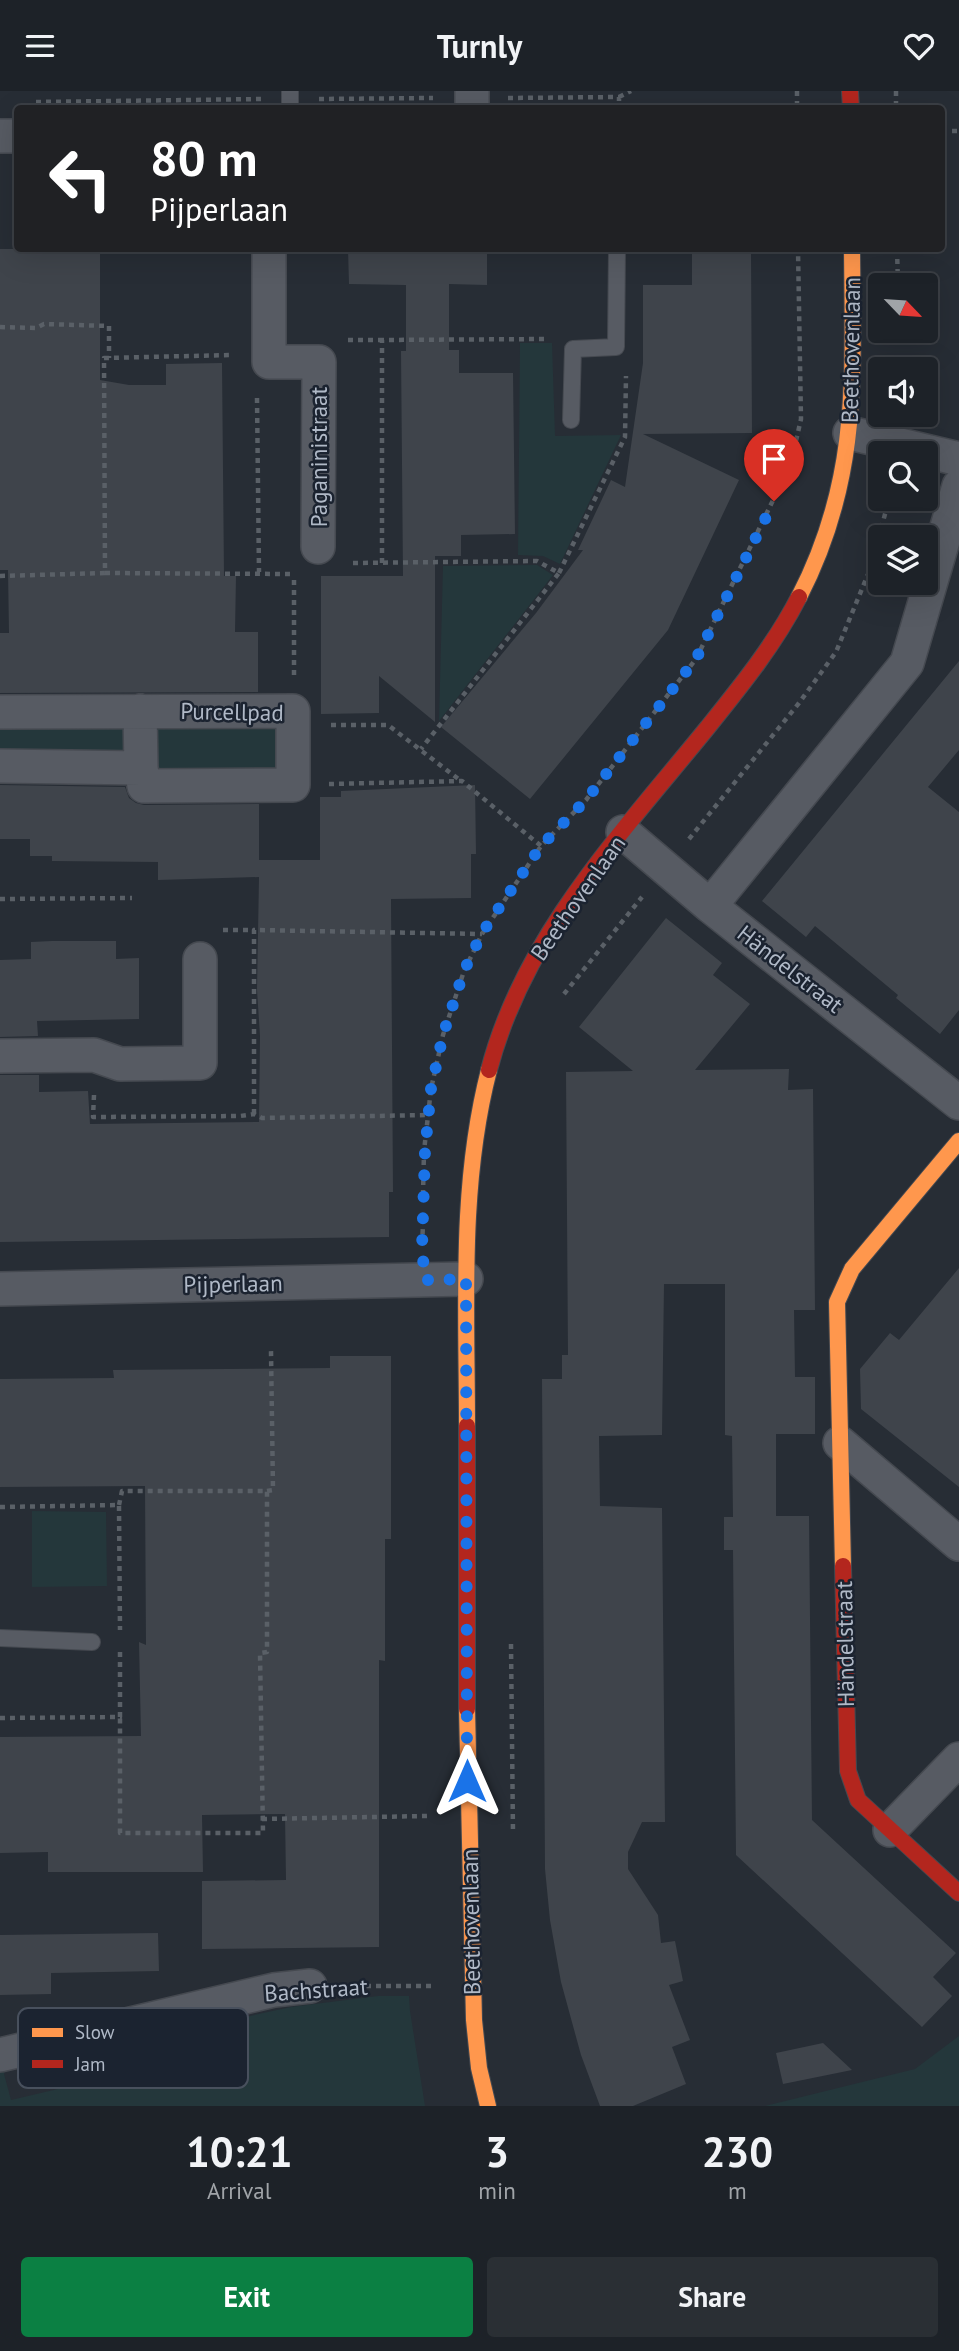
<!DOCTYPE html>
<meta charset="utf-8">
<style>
:root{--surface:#1d2228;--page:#2a2f34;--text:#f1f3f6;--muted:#a0a4a8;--line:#3b3f45;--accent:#0b8043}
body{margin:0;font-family:"PT Sans",sans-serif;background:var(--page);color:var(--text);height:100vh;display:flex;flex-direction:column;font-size:26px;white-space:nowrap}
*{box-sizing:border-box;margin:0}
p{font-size:23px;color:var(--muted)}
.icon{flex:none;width:38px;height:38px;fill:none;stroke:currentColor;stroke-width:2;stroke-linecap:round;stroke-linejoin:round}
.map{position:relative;height:2015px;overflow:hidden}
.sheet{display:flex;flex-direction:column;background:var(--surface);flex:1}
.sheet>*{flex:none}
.guide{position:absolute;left:14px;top:14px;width:931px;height:147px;border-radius:7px;box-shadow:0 7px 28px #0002,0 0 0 2px var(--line);background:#202124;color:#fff;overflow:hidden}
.needle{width:46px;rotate:115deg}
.tools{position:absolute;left:868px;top:182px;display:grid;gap:14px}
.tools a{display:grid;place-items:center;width:70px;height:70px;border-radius:7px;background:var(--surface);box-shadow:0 7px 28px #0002,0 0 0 2px var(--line);font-size:35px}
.pin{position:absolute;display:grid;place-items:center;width:60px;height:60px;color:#fff;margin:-72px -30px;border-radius:50% 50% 50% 0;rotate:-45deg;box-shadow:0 0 7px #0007}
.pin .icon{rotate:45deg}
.me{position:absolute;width:77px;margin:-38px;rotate:0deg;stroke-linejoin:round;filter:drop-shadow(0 0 5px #0008)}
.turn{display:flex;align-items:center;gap:24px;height:147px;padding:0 21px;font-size:32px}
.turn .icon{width:91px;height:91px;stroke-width:2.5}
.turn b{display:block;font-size:49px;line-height:60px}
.eta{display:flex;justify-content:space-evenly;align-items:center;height:119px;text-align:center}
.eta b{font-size:42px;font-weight:700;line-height:49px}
.cta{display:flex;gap:14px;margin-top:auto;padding:14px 21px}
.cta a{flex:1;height:80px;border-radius:7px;background:var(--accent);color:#fff;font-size:28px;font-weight:700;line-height:80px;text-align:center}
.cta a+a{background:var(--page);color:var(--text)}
header{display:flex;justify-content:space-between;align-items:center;height:91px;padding:0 21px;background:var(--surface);font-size:32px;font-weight:700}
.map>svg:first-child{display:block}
.green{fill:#24373b}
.building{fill:#3f444b}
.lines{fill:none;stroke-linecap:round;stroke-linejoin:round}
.lane-casing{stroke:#454950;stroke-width:18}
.street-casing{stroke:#454950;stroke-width:36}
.slow-casing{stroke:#454950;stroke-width:18}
.jam-casing{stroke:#454950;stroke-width:18}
.path{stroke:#5a6067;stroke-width:4.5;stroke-dasharray:5 5;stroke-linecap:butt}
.lane{stroke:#575b63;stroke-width:16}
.street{stroke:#575b63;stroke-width:33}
.slow{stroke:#ff974d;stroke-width:16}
.jam{stroke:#b3261e;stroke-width:16}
.route{stroke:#1a73e8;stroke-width:12;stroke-dasharray:0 21.6}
.labels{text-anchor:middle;stroke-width:5;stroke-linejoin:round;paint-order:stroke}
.street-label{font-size:23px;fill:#b0b9c7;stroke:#1b2330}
.key{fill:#1b2330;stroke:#48505d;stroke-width:2}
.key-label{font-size:19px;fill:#b0b9c7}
</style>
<header><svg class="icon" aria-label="menu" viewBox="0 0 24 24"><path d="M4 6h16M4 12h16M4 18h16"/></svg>Turnly<svg class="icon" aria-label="heart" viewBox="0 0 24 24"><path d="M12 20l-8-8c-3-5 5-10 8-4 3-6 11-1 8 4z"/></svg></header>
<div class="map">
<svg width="959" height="2015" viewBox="0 0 959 2015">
<rect width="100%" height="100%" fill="#272d35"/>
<path class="green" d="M520,252H552L555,345L621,344L560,473L543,465L518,464Z
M537,474L553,484L439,630L443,475Z
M278,624L288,682L159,688L149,630Z
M126,625L134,663L0,665V627Z
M32,1420L106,1421L107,1495L32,1496Z
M378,1905H409L410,1920L425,2015H0V1979L6,1977L4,1983L11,2009L224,1959L218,1932L291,1916Z
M959,1945V2015H765L915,1978Z"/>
<path class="building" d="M0,158H100V289L129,294H166V273L222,272L224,485H236L235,541H258V601L0,602V542H9L8,479H0Z
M348,158H487V194L449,193V259H459V282H513L515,443L461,444V465H435V631L379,585V622L321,623V485H403L401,260H406V194L349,193Z
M692,158H751L752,342L643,343L739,389L668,539L530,708L441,636L536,522L583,459H578L611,389L625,396L643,272V194H692Z
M959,570V659L928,696L959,721V919L940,943L896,907L898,904L815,835L806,846L762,810Z
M0,694L125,696L129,707L136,712L144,714L259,713V773V769H320V706H341V700L475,694L476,763H471V807L391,808L393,1101H389V1146L0,1151V984H39V1001L88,1000L90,1033L259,1031L260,945L257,899L259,786L158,789V771L52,770V765H30V748H0Z
M666,827L722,872L713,884L750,913L695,979L789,978L788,999L813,998L815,1219H794L795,1286H815V1343H776V1425H809L812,1729L956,1862L933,1886L952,1905L922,1936L736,1764L733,1459H724V1426H733L732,1345L725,1344V1193H664L662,1344L599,1345L600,1415L662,1417L665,1731H642L628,1761V1778L658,1824L661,1852L675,1850L683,1890L669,1894L690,1949L672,1956L686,1993L633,2015H600L581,1964L561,1891L550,1829L545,1778L542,1288H562V1264H568L566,981L633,980L579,936Z
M52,850H116V868L139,867V928L37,930L38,945L0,946V869L31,868V851Z
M959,1177V1396L861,1318L860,1278L890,1242L899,1249Z
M330,1265H391V1448H385V1570L379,1569V1856L202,1858V1790L286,1789L285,1723L202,1724L203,1781H48V1761L0,1762V1646L141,1645L139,1551L146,1554L145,1395L0,1396V1288L114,1287L113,1279L330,1277Z
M158,1842L159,1880L51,1882V1903L0,1904V1844Z
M823,1952L852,1979L783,1993L776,1962Z"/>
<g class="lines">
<g class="lane-casing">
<path id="lane" d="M290,18V0
M571,329L573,258L616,256L617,158
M0,1547L92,1551"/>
</g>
<g class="street-casing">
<path id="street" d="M472,0V18
M0,45H18
M269,158V271H319L318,456
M850,342L959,368
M140,620L141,677
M0,621L293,620V694L144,695L141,677L0,675
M623,741L710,815L959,1012
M710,815L907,572L959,395
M0,965L94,964L120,973L200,972V868
M0,1198L466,1188
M840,1352L959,1453
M890,1739L959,1668
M0,1964L274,1899L310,1895"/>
</g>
<g class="slow-casing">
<path id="slow" d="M799,506C860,388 853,285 852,158
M467,1335C467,1216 459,1095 489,979
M843,1475L837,1211L852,1178L959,1050
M467,1618L474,1929L479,1977L488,2015"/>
</g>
<g class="jam-casing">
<path id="jam" d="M850,0L851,18
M489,979C524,844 622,742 708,636C741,595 775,553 799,506
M467,1335V1618
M843,1475L848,1680L858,1709L959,1802"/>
</g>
<path class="path" d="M797,0V18
M896,0V18
M619,6L631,0
M508,7L619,6V18
M319,8L433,7
M36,11L262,8
M942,40H959
M897,158L898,194
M0,236L36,237L44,233L109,235V267
M348,249H382
M257,307L259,481
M353,472L537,470L559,482L421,658
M382,472V249L547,248
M105,482L290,483
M559,482L625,346L626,285
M0,485L105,482L104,267L233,264
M294,584V484
M331,634H388L461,690
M329,693L462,690L541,755
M689,748L799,612L836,561L871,476L889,408
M0,808L132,807
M223,839H254
M564,903L642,806
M94,1004L93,1026L240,1025L254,1023L262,1027L429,1024
M254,1023V839L482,843
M423,1104L424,1060L431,998L443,944L464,880L482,843L541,755L586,709L696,568L791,372L801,328L798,158
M422,1153L423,1134
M267,1400L273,1399L271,1260
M119,1414L122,1400H267V1561L260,1562L263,1742H120V1626
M0,1416L119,1414L120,1539
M511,1553L513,1743
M0,1627L120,1626V1561
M262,1728L427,1725
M346,1895H432"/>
<use href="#lane" class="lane"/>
<use href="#street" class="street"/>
<use href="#slow" class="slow"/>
<use href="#jam" class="jam"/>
</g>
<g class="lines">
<path class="route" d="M467,1690L466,1188L425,1189L422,1157L425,1060L431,998L443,944L464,880L482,842L541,755L586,709L696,568L774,410"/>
</g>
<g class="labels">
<g class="street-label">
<text transform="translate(851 259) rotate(-89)" y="8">Beethovenlaan</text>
<text transform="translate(319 366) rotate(-90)" y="8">Paganinistraat</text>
<text transform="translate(232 621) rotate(1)" y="8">Purcellpad</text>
<text transform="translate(578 807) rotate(-55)" y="8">Beethovenlaan</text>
<text transform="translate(790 878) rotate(38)" y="8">Händelstraat</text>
<text transform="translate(233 1193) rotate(-1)" y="8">Pijperlaan</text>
<text transform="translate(845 1553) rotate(-91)" y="8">Händelstraat</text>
<text transform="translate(471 1831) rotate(-91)" y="8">Beethovenlaan</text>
<text transform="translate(316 1899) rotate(-4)" y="8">Bachstraat</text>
</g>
</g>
<rect x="18" y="1917" width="230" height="80" rx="10" class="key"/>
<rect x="32" y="1937" width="31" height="9" fill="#ff974d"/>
<rect x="32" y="1969" width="31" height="8" fill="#b3261e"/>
<g class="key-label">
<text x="75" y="1948">Slow</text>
<text x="75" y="1980">Jam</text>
</g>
</svg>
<div class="tools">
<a><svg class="needle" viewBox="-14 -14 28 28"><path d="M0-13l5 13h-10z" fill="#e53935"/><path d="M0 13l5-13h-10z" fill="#a0a4a8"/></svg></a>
<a><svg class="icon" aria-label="sound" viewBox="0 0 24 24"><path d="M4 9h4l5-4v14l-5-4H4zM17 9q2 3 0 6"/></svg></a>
<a><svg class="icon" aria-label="search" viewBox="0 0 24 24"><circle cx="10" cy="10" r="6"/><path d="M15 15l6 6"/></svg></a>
<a><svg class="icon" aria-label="layers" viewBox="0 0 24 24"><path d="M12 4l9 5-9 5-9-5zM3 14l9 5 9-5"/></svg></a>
</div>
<div class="pin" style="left:774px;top:410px;background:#d93025"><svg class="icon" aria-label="arrive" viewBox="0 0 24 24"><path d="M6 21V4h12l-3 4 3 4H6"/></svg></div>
<svg class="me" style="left:467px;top:1690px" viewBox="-20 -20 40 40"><path d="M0-17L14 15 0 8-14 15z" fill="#1a73e8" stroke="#fff" stroke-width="4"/></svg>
<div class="guide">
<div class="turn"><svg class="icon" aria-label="left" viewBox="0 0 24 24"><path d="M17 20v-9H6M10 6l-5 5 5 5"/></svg><div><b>80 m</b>Pijperlaan</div></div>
</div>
</div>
<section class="sheet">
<div class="eta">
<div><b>10:21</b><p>Arrival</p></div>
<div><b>3</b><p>min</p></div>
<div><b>230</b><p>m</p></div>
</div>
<div class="cta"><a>Exit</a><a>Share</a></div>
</section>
